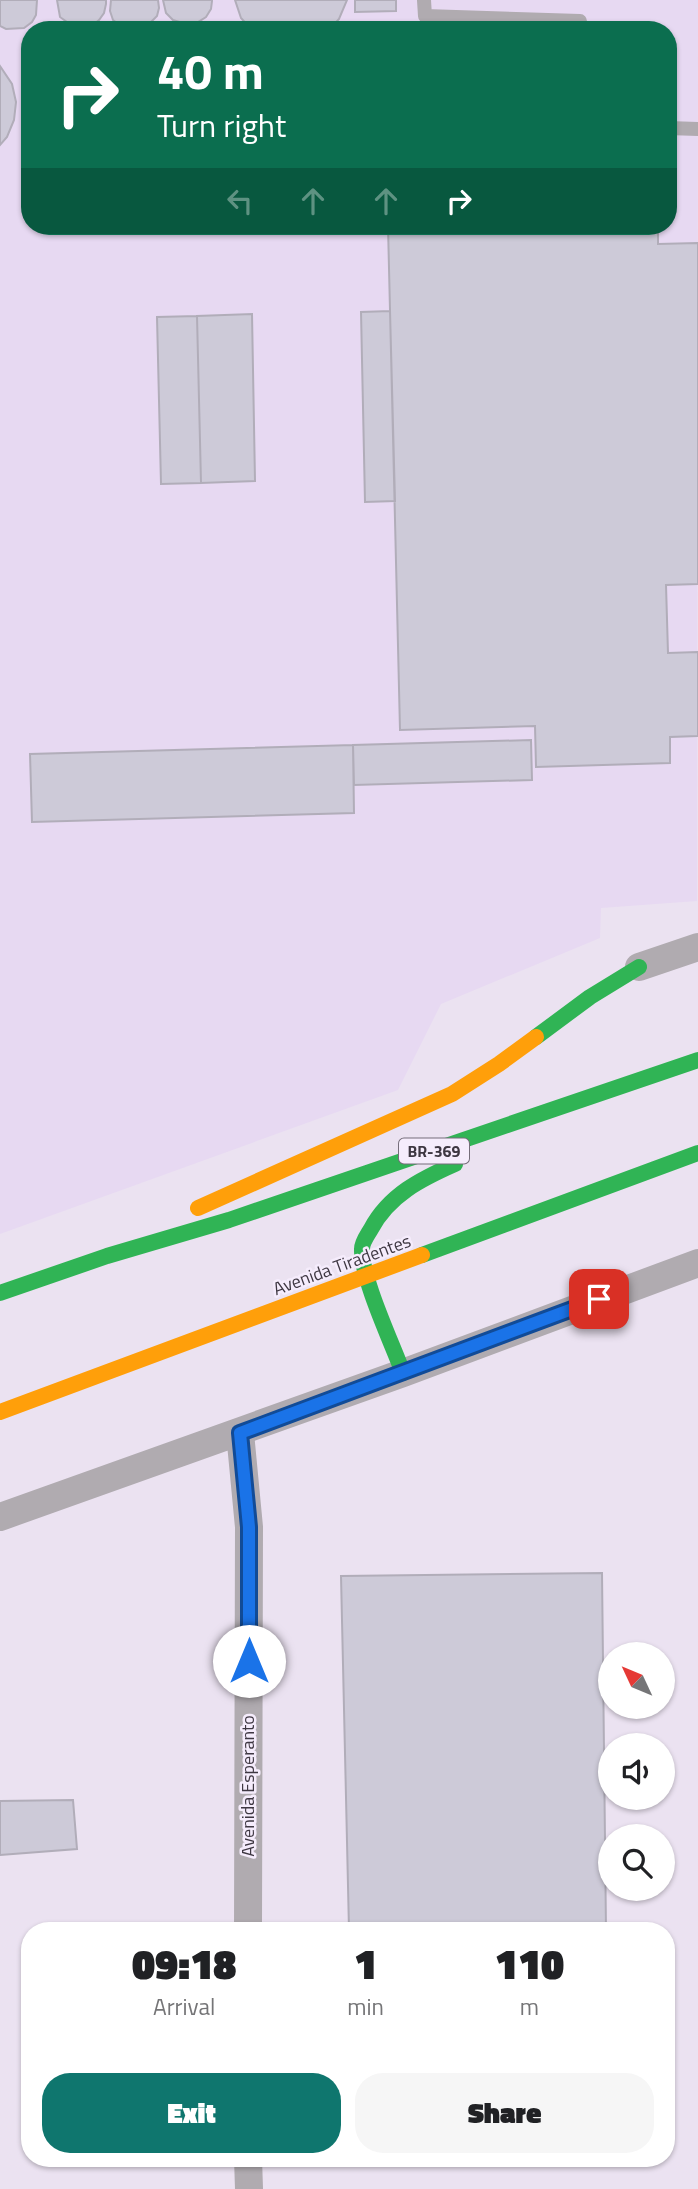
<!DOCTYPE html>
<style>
:root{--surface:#fff;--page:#f6f6f6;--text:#202124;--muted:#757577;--accent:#0f766e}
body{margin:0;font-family:"Titillium Web",sans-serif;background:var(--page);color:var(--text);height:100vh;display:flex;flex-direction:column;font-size:26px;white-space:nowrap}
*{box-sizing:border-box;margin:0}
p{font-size:23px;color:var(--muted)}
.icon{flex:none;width:38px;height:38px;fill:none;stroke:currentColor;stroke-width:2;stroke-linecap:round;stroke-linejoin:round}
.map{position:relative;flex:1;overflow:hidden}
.panel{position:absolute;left:21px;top:1922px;width:654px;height:245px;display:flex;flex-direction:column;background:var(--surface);border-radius:28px;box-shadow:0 2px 5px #0004}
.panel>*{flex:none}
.guide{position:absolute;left:21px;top:21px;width:656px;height:214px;border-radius:28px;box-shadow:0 2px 5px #0004;background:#0b6e4f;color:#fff;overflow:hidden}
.needle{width:46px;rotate:314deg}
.controls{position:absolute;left:598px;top:1642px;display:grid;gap:14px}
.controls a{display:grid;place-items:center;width:77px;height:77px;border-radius:50%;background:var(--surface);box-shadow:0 2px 5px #0004;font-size:35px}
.pin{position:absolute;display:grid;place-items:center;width:60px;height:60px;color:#fff;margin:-30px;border-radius:14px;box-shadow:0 4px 10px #0006}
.me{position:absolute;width:77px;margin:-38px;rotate:0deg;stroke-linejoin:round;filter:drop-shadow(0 0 5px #0008)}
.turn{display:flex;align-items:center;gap:24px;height:147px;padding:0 21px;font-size:32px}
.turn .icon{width:91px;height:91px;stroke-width:2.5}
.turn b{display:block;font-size:49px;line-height:60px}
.lanes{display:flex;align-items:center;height:66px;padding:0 21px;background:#0003;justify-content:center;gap:35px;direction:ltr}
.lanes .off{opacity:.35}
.eta{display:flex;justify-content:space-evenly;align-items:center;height:119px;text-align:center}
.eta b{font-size:42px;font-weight:800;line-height:49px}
.action{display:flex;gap:14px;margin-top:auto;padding:14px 21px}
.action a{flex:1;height:80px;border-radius:28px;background:var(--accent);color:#fff;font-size:28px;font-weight:800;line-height:80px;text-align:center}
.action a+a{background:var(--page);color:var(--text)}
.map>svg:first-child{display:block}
.built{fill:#e7d9f2;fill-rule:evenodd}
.building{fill:#cdcad8;stroke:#b1adb9;stroke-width:2}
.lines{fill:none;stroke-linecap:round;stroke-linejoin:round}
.lane{stroke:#b0abb0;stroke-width:14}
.street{stroke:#b0abb0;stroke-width:28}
.fast{stroke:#30b455;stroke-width:16}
.slow{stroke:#ff9f0a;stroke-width:16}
.route-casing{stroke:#114b97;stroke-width:18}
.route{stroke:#1a73e8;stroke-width:12}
.labels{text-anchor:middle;stroke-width:5;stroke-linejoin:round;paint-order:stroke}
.shield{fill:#f5ecfc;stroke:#756d7a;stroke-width:2}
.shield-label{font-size:16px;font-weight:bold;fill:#3e3742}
.street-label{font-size:18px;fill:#3e3742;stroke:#f5ecfc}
</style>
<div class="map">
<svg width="698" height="2189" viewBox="0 0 698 2189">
<rect width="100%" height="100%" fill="#ebe2f1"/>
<path class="built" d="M0,0H698L697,901L601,908L600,938L441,1004L398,1090L0,1234ZM30,30H668V226H30Z"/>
<path class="building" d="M0,0H37L36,15L32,22L24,28L6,29L0,26Z
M57,0H106V4L104,13L99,20L92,26L83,28L74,27L60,17Z
M111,0H158L159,8L157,16L144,29L126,30L113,20L110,11Z
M163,0H212V1L211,9L206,17L198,22L189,25L173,20L166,13Z
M235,0H347L339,19L329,30H252L241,18Z
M355,0H396V11L355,12Z
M0,66L12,84L16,102L14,120L7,137L0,145Z
M388,226H658V244L698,243V584L666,585L668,653L698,652V736L670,737V763L536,767L535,726L400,730Z
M390,311L395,501L365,502L361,312Z
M252,314L255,481L201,483L197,316Z
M197,316L201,483L161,484L157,317Z
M531,740L532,780L354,785L353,745Z
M353,745L354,813L32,822L30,754Z
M602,1573L606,1930H349L341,1576Z
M73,1800L77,1849L0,1855V1801Z"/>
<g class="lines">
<path class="lane" d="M424,0L425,16L580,21V30
M668,128L698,129"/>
<path class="street" d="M639,967L698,947
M240,1433L249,1527L248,1930
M0,1517L403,1373L698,1263
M248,2158L249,2189"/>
<path class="fast" d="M536,1037L590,997L639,967
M422,1255L698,1153
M0,1293L107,1256L229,1220L698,1060
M403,1373C392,1343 361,1278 362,1249C362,1242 367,1236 371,1229C389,1195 421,1179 455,1164"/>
<path class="slow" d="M198,1208L452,1094L499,1064L536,1037
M0,1412L422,1255"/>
</g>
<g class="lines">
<g class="route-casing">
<path id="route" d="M249,1661V1527L240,1433L599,1299"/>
</g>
<use href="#route" class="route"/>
</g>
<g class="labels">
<rect class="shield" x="399" y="1138.5" width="70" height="25" rx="5"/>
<g class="shield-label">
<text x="434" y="1157">BR-369</text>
</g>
<g class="street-label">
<text transform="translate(342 1265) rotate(-20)" y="6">Avenida Tiradentes</text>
<text transform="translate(248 1786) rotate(-90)" y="6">Avenida Esperanto</text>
</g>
</g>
</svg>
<div class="controls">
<a><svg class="needle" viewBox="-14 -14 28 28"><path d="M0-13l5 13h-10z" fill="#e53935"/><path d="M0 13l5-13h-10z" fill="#757577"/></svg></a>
<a><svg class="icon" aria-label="sound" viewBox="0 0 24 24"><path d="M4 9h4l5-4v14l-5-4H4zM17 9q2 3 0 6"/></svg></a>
<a><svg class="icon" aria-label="search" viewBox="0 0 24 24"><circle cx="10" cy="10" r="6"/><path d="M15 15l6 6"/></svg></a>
</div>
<div class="pin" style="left:599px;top:1299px;background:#d93025"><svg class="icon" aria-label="arrive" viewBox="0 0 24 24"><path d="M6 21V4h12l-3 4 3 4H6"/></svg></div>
<svg class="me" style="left:249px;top:1661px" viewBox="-20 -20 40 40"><circle r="19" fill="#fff"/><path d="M0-13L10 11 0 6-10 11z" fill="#1a73e8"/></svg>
<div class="guide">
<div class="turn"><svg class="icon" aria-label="right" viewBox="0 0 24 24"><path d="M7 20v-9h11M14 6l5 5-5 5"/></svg><div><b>40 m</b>Turn right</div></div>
<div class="lanes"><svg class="icon off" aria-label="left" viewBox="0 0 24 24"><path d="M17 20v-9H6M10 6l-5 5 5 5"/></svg><svg class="icon off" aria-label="ahead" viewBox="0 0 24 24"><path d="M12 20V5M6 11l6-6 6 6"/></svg><svg class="icon off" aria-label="ahead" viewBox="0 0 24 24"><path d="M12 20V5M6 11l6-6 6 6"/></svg><svg class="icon" aria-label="right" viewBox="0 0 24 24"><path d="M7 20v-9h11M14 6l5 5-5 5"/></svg></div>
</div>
<section class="panel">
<div class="eta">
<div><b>09:18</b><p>Arrival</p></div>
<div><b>1</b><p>min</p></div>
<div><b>110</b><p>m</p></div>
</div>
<div class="action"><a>Exit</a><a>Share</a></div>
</section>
</div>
